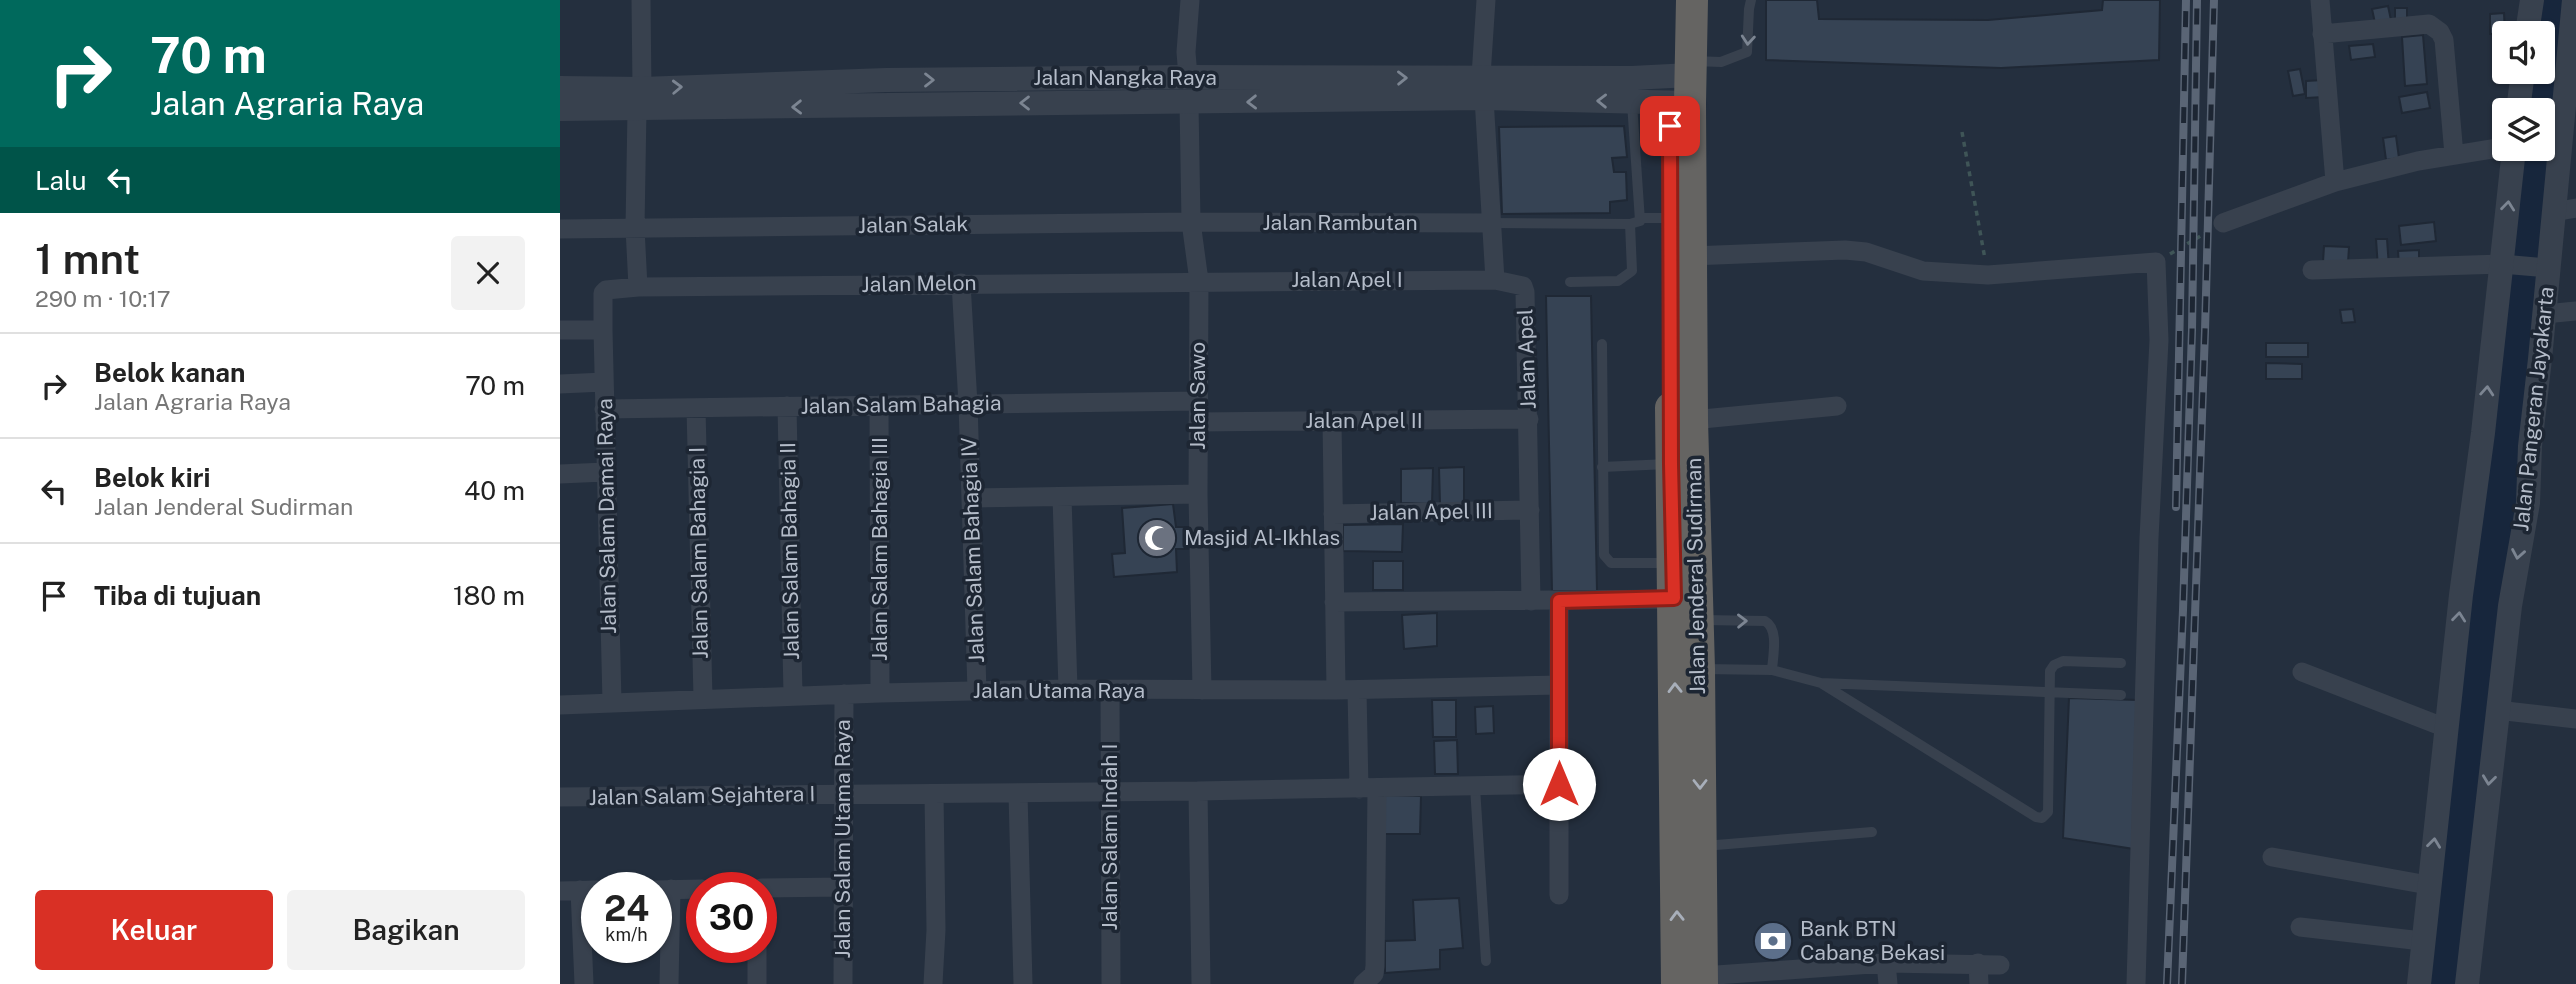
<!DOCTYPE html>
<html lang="id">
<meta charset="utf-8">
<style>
:root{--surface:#fff;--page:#f2f2f2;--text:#222;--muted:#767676;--line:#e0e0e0;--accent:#d93025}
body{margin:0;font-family:"Public Sans",sans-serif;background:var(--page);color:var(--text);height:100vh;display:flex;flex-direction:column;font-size:26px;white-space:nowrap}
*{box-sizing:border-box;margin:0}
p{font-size:23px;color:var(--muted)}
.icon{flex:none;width:38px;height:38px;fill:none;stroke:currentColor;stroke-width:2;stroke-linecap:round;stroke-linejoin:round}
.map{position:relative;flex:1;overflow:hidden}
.details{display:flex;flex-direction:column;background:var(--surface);width:560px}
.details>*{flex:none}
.hud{background:#00695c;color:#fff;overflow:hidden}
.tools{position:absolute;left:1932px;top:21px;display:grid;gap:14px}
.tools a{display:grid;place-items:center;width:63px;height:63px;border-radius:7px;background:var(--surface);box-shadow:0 2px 5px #0004;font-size:35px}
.speed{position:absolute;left:21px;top:872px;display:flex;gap:14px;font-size:35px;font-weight:700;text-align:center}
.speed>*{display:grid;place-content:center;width:91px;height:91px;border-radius:50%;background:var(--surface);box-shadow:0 2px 5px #0004;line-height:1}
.speed small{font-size:18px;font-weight:400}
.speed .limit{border:10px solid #d22;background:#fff;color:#111}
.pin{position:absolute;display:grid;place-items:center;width:60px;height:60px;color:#fff;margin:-30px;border-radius:14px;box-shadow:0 4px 10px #0006}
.me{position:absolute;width:77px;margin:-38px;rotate:0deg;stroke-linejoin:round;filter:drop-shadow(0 0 5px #0008)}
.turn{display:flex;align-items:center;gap:24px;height:147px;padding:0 35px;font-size:32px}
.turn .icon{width:91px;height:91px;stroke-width:2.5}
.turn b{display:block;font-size:49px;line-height:60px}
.then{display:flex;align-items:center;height:66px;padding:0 35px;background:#0003;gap:14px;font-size:26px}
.round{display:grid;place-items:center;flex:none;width:74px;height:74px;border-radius:7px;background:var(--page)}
.overview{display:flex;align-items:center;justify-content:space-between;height:119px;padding:0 35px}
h1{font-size:42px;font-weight:600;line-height:52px}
.primary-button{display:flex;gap:14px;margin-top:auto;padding:14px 35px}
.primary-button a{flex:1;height:80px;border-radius:7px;background:var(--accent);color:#fff;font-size:28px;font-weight:600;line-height:80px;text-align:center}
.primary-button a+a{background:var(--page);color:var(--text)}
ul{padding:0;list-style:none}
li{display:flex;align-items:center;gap:21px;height:105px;padding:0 35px;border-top:2px solid var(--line)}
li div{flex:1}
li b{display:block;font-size:26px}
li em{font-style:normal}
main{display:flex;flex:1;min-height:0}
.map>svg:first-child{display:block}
.water{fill:#17263c}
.building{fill:#364354;stroke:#1f2835;stroke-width:2}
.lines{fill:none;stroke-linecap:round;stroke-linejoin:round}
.path{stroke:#3f5557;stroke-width:3.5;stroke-dasharray:5 5;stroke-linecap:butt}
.service{stroke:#38414e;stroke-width:10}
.minor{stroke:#38414e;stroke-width:19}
.tertiary{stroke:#38414e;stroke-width:24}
.trunk{stroke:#656462;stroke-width:32}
.rail-casing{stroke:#5a6575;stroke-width:8}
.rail{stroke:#1d2633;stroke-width:5;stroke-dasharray:16;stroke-linecap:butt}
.oneway{stroke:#7c8592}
.oneway2{stroke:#a8afba}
.route-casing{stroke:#8d1f18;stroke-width:18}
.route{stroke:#d93025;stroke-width:12}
.labels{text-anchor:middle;stroke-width:7;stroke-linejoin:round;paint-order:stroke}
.street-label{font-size:21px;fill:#b4bcc9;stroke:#1d2633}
.poi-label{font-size:21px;fill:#b4bcc9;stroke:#1d2633;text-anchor:start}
</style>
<main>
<section class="details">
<div class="hud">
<div class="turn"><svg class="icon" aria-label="right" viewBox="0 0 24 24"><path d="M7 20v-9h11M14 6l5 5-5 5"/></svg><div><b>70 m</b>Jalan Agraria Raya</div></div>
<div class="then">Lalu<svg class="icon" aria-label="left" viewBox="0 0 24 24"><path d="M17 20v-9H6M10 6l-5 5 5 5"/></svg></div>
</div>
<div class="overview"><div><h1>1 mnt</h1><p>290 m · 10:17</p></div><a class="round"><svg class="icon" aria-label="close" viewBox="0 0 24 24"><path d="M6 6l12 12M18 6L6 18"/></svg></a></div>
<ul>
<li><svg class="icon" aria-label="right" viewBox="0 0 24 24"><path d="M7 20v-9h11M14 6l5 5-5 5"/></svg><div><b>Belok kanan</b><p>Jalan Agraria Raya</p></div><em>70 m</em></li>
<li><svg class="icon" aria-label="left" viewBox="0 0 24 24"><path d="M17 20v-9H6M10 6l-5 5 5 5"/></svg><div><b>Belok kiri</b><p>Jalan Jenderal Sudirman</p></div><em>40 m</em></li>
<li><svg class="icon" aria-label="arrive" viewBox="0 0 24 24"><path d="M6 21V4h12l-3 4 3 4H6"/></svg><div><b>Tiba di tujuan</b></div><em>180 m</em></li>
</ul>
<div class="primary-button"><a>Keluar</a><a>Bagikan</a></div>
</section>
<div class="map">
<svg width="2016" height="984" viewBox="0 0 2016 984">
<rect width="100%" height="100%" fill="#242f3e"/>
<path class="water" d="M1972,0H2014L1907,984H1859L1954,149H1983V110H1958L1963,72H1983V33H1967Z"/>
<path class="building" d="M1206,0H1257L1259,19L1428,20L1542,10L1543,0H1600L1599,60L1441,68L1206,60Z
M1828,6L1831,20L1815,23L1812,9Z
M1835,8H1847V20H1835Z
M1944,13L1945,33L1930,34V14Z
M1863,35L1867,84L1845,86L1842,37Z
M1813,44L1815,57L1791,60L1789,46Z
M1740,69L1745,94L1733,96L1728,71Z
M1763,80L1764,97L1746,98V81Z
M1867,92L1870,108L1842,113L1839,97Z
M1064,126L1067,157L1052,158L1054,172H1066L1067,200L1050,202V213L942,214L939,127Z
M1836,136L1839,158L1826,160L1823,138Z
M1874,222L1876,241L1841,245L1839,226Z
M1816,239H1827L1829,267L1818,268Z
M1764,246L1789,247L1788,263L1763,262Z
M1859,250V265L1839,266L1838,251Z
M986,296H1031L1037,591H992Z
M1793,309L1795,322L1782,323L1780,310Z
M1706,343H1748V357H1706Z
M1706,363L1742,364V379H1706Z
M904,467V504H880L879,468Z
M873,468L872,504L841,503V469Z
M613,504L616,527H630L631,549H616L617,572L554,577L552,554L565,553L562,508Z
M843,524L842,552L783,551V525Z
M813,561H843V590H813Z
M877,613V646L844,649L842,615Z
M1509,698L1578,700L1574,849L1503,838Z
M872,700H896V737H873Z
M933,706L934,733L916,734L915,707Z
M897,740L898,774H875L874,741Z
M823,795L861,796L860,834H822Z
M899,898L903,948L880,950V969L825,973V941L855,940L853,900Z"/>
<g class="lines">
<path class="path" d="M1402,132L1425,259
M1610,254L1649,231"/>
<path class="service" d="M1133,61L1161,62L1187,52L1189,9L1191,0
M1081,218H1111
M931,223L1070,224L1080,221L1072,103
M1010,282L1058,281L1072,271L1070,224
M1042,344L1044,555L1051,563H1109
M1042,467L1108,464
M1143,620L1205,621C1219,629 1213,655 1212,670
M1143,669L1212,670L1261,683L1561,695
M1261,683L1476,817L1482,818L1488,812L1490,671L1494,665L1503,661L1561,663
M915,787L926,961
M1144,846L1312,832"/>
<path class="minor" d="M81,0L82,89
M1760,0L1775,182
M1762,34L1869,24L1880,32L1884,40L1894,155
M921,76L926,0
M628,77L626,52L630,0
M924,98L935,280
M629,103L631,222L639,281L638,494L642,690
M77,109L75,228L78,287
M1993,212L2016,208
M1663,223L1775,182L1858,161L1944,147
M0,229L631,222L930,223
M1131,256L1285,250L1306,252L1363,271L1428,275L1596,262L1599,340L1589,538L1576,984
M1752,270L1942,264L1987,268
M401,283L408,404L417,691
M1985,314L2016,311
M0,330H43
M0,384L44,382
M319,405L320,693
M227,406L233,695
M136,408L143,698
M44,409L639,401
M1132,420L1277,406
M772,421L776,690
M638,422L969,419
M0,474L45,472
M502,497L508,689
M411,498L638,494
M773,514L970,510
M999,601V895
M774,602L1123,599
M1742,672L1886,728
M550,690L551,984
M797,690L799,789
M52,702L43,330V293L46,290L78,287L935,280L963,286L965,292L971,601
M0,705L320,693L508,689L776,690L999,685
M1937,710L2016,719
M638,791L641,984
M458,794L463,984
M0,797L638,791L999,784
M1712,857L1868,885
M201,888L283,887
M20,890L24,984
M96,890L142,889
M0,891L37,890
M1740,927L1862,941
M197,947V984
M1326,963L1328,984
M1418,963L1419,984
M1142,976L1326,963L1440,965
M109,984L111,889
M283,984L284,694
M373,984L376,930L374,794
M803,984L814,974L815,966L817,789"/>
<path class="tertiary" d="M1967,33L1972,0
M0,88L82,89L326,80L628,77L1072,78L1130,75
M0,109L924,98L1130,103
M1958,110L1963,72
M1859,984L1901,595L1923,433L1954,149
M1907,984L1950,606L1968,503L1970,446L1980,359L2014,0"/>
<path class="trunk" d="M1132,0L1130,103L1132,420L1139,669L1142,984
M1111,408L1117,984"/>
<g class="rail-casing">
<path id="rail" d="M1616,507L1626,0
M1607,984L1623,610L1632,330L1637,0
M1622,984L1645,331L1654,0"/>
</g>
<use href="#rail" class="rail"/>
</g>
<defs><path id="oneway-chevron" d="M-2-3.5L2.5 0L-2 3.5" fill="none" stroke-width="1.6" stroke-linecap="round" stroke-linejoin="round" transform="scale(1.75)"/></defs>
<g class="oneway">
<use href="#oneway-chevron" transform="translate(1188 40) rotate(95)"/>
<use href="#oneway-chevron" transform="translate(842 78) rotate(-1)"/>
<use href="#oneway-chevron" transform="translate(369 80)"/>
<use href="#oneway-chevron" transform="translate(117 87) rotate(-2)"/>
<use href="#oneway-chevron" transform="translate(1042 101) rotate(-179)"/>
<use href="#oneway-chevron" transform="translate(692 102) rotate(179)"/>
<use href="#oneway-chevron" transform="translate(465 103) rotate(-180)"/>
<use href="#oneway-chevron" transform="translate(237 107) rotate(179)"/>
<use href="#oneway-chevron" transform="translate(1948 206) rotate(-84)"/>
<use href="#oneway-chevron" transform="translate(1927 391) rotate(-86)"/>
<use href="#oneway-chevron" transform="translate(1958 554) rotate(100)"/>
<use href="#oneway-chevron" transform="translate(1899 617) rotate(-84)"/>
<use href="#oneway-chevron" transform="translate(1182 621) rotate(-1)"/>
<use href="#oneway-chevron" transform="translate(1929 780) rotate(97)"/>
<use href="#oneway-chevron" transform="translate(1874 843) rotate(-83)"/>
</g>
<g class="oneway2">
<use href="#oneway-chevron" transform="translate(1115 688) rotate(-91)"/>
<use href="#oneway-chevron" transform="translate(1140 784) rotate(90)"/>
<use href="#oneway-chevron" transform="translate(1117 916) rotate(-91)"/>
</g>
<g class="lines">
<g class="route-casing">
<path id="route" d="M999,784V601L1114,598L1111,464L1110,126"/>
</g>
<use href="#route" class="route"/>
</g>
<defs>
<g id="mosque-disc" transform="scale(2.0125)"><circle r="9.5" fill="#6b7280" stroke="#1d2633"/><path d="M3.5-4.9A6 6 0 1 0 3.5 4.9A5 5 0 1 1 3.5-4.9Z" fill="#fff"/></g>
<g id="bank-disc" transform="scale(2.0125)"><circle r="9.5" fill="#5c6f8a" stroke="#1d2633"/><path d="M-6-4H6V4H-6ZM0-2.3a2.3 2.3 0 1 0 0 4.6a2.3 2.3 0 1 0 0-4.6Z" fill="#fff"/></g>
</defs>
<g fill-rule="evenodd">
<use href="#mosque-disc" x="597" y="538"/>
<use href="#bank-disc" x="1213" y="941"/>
</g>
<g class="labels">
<g class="street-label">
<text x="565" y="85">Jalan Nangka Raya</text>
<text x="780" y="230">Jalan Rambutan</text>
<text transform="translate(353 225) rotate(-1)" y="7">Jalan Salak</text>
<text x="787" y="287">Jalan Apel I</text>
<text transform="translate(359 284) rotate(-1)" y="7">Jalan Melon</text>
<text transform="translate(967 359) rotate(-92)" y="7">Jalan Apel</text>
<text transform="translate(638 396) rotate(-90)" y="7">Jalan Sawo</text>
<text transform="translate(341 405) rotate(-1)" y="7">Jalan Salam Bahagia</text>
<text transform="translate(1974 409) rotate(-84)" y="7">Jalan Pangeran Jayakarta</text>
<text x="804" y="428">Jalan Apel II</text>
<text transform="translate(871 512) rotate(-1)" y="7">Jalan Apel III</text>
<text transform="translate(47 516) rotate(-91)" y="7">Jalan Salam Damai Raya</text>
<text transform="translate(320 549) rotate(-90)" y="7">Jalan Salam Bahagia III</text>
<text transform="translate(413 550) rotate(-92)" y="7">Jalan Salam Bahagia IV</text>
<text transform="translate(230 551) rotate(-91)" y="7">Jalan Salam Bahagia II</text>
<text transform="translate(139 553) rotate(-91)" y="7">Jalan Salam Bahagia I</text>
<text transform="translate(1136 576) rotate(-91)" y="7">Jalan Jenderal Sudirman</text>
<text x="499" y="698">Jalan Utama Raya</text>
<text transform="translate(142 796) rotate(-1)" y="7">Jalan Salam Sejahtera I</text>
<text transform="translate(550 837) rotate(-90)" y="7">Jalan Salam Indah I</text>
<text transform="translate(283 839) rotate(-90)" y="7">Jalan Salam Utama Raya</text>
</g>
<g class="poi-label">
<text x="624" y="545">Masjid Al-Ikhlas</text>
<text x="1240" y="936">Bank BTN<tspan x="1240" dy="24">Cabang Bekasi</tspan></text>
</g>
</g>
</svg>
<div class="tools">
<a><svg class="icon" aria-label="sound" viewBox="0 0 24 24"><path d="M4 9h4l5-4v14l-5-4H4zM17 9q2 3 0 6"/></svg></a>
<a><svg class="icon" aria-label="layers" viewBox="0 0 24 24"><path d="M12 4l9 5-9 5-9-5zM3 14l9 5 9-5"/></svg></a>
</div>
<div class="speed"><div>24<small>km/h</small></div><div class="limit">30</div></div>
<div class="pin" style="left:1110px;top:126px;background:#d93025"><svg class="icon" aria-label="arrive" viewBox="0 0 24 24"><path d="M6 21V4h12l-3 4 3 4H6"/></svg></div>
<svg class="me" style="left:999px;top:784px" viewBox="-20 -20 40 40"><circle r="19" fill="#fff"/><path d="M0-13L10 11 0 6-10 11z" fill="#d93025"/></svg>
</div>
</main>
